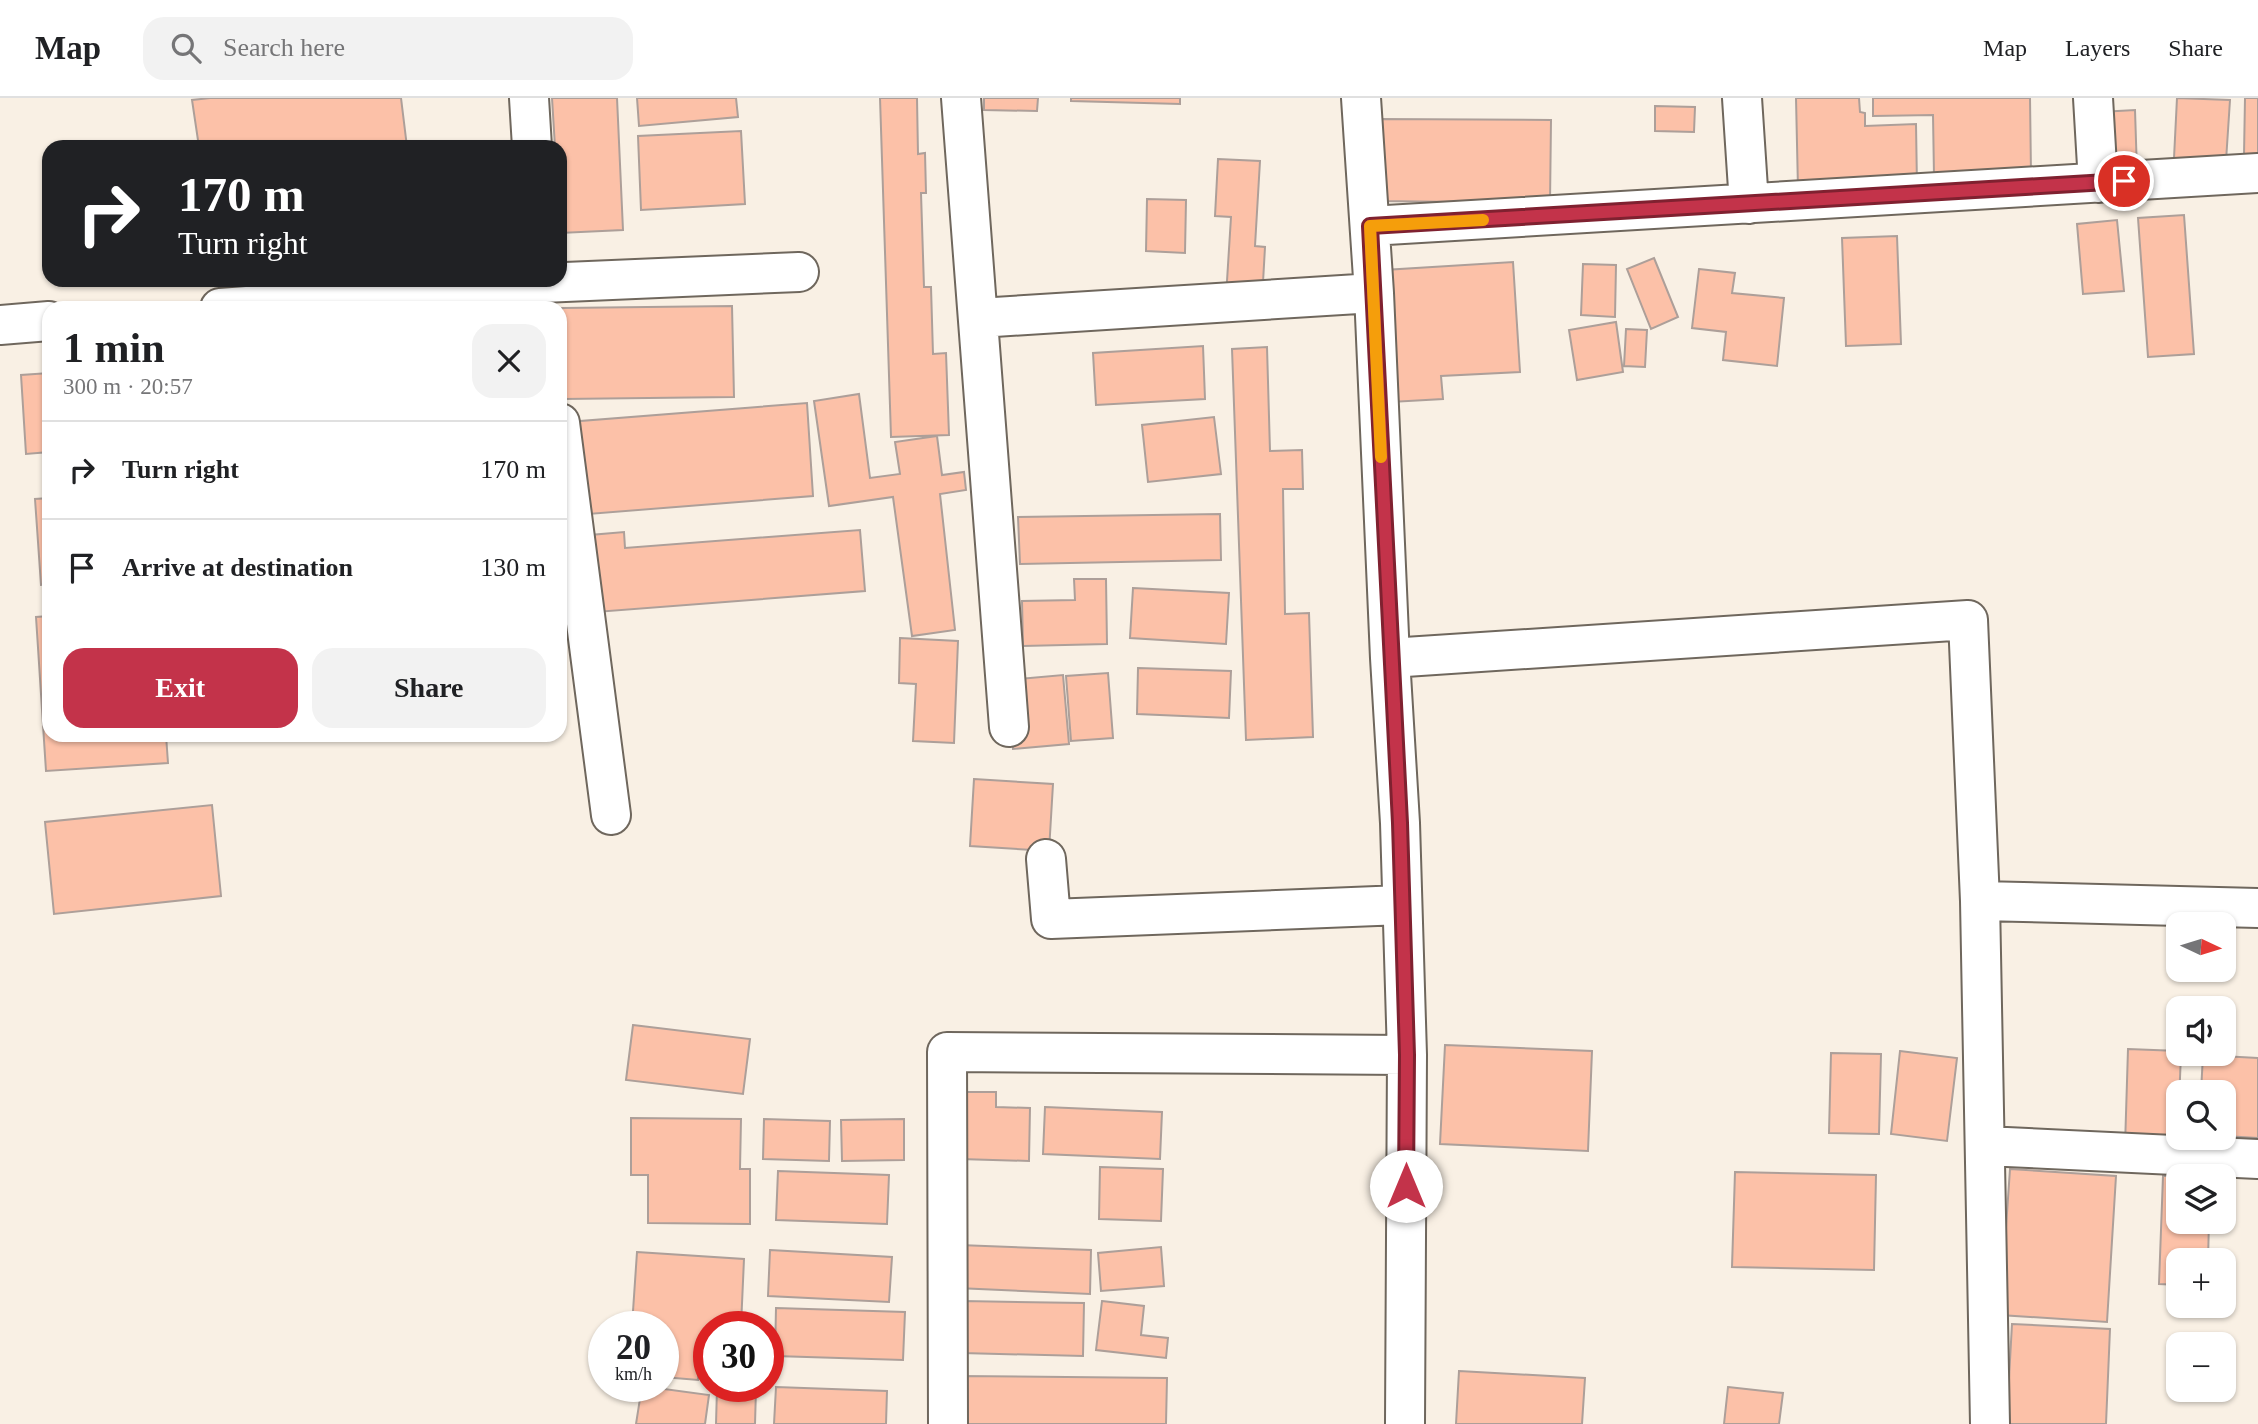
<!DOCTYPE html>
<meta charset="utf-8">
<style>
:root{--surface:#fff;--page:#f2f2f2;--text:#202124;--muted:#757577;--line:#e0e0e0;--accent:#c3334a}
body{margin:0;font-family:Georgia,serif;background:var(--page);color:var(--text);height:100vh;display:flex;flex-direction:column;font-size:26px;white-space:nowrap}
*{box-sizing:border-box;margin:0}
p{font-size:23px;color:var(--muted)}
.icon{flex:none;width:38px;height:38px;fill:none;stroke:currentColor;stroke-width:2;stroke-linecap:round;stroke-linejoin:round}
.map{position:relative;flex:1;overflow:hidden}
.drawer{position:absolute;left:42px;top:203px;width:525px;height:441px;display:flex;flex-direction:column;background:var(--surface);border-radius:21px;box-shadow:0 2px 5px #0004}
.drawer>*{flex:none}
.top-card{position:absolute;left:42px;top:42px;width:525px;height:147px;border-radius:21px;box-shadow:0 2px 5px #0004;background:#202124;color:#fff;overflow:hidden}
.needle{width:46px;rotate:94deg}
.tools{position:absolute;left:2166px;top:814px;display:grid;gap:14px}
.tools a{display:grid;place-items:center;width:70px;height:70px;border-radius:14px;background:var(--surface);box-shadow:0 2px 5px #0004;font-size:35px}
.speed{position:absolute;left:588px;top:1213px;display:flex;gap:14px;font-size:35px;font-weight:700;text-align:center}
.speed>*{display:grid;place-content:center;width:91px;height:91px;border-radius:50%;background:var(--surface);box-shadow:0 2px 5px #0004;line-height:1}
.speed small{font-size:18px;font-weight:400}
.speed .limit{border:10px solid #d22;background:#fff;color:#111}
.pin{position:absolute;display:grid;place-items:center;width:60px;height:60px;color:#fff;margin:-30px;border:4px solid #fff;border-radius:50%;box-shadow:0 2px 7px #0007}
.me{position:absolute;width:77px;margin:-38px;rotate:0deg;stroke-linejoin:round;filter:drop-shadow(0 0 5px #0008)}
.turn{display:flex;align-items:center;gap:24px;height:147px;padding:0 21px;font-size:32px}
.turn .icon{width:91px;height:91px;stroke-width:2.5}
.turn b{display:block;font-size:49px;line-height:60px}
.round{display:grid;place-items:center;flex:none;width:74px;height:74px;border-radius:21px;background:var(--page)}
.summary{display:flex;align-items:center;justify-content:space-between;height:119px;padding:0 21px}
h1{font-size:42px;font-weight:800;line-height:52px}
.action{display:flex;gap:14px;margin-top:auto;padding:14px 21px}
.action a{flex:1;height:80px;border-radius:21px;background:var(--accent);color:#fff;font-size:28px;font-weight:800;line-height:80px;text-align:center}
.action a+a{background:var(--page);color:var(--text)}
ul{padding:0;list-style:none}
li{display:flex;align-items:center;gap:21px;height:98px;padding:0 21px;border-top:2px solid var(--line)}
li div{flex:1}
li b{display:block;font-size:26px}
li em{font-style:normal}
header{display:flex;align-items:center;gap:42px;box-sizing:border-box;height:98px;padding:0 35px;background:var(--surface);border-bottom:2px solid var(--line)}
header strong{font-size:33px}
nav{display:flex;gap:38px;margin-inline-start:auto;font-size:24px}
.search{width:490px;height:63px;background:var(--page);display:flex;align-items:center;gap:18px;box-sizing:border-box;padding:0 24px;border-radius:21px;color:var(--muted);font-size:26px}
.map>svg:first-child{display:block}
.building{fill:#fcc1a8;stroke:#ad9f99;stroke-width:2}
.lines{fill:none;stroke-linecap:round;stroke-linejoin:round}
.minor-casing{stroke:#6f675d;stroke-width:42}
.minor{stroke:#fff;stroke-width:38}
.route-casing{stroke:#7f2130;stroke-width:18}
.route{stroke:#c3334a;stroke-width:12}
.slow{stroke:#f59e0b;stroke-width:12}
</style>
<header>
<strong>Map</strong>
<div class="search"><svg class="icon" aria-label="search" viewBox="0 0 24 24"><circle cx="10" cy="10" r="6"/><path d="M15 15l6 6"/></svg>Search here</div>
<nav><a>Map</a><a>Layers</a><a>Share</a></nav>
</header>
<div class="map">
<svg width="2258" height="1326" viewBox="0 0 2258 1326">
<rect width="100%" height="100%" fill="#f9f0e4"/>
<path class="building" d="M210,0H401L407,49H199L192,2Z
M552,0H617L623,132L560,135V49H555Z
M637,0H736L738,19L639,28Z
M880,0H917L918,56L925,55L926,95H921L924,189H931L933,256L946,255L949,337L891,339Z
M984,0H1038L1037,13L984,12Z
M1071,0H1180V6L1071,3Z
M1796,0H1859L1860,14L1865,15V28L1916,26L1917,88L1798,91Z
M1873,0H2030L2031,76L1934,78L1933,17L1873,18Z
M2177,0L2230,2L2226,63L2174,60Z
M2245,0H2258V57H2244Z
M1655,8L1695,9L1694,34L1655,33Z
M2135,12L2137,74L2102,75L2100,14Z
M1378,21L1551,22L1550,105L1377,103Z
M741,33L745,106L641,112L638,38Z
M1218,61L1260,63L1255,148L1265,149L1262,202L1226,199L1231,119L1215,118Z
M1147,101L1186,102L1185,155L1146,153Z
M2184,117L2194,256L2148,259L2138,120Z
M2117,122L2124,193L2083,196L2077,126Z
M1897,138L1901,246L1846,248L1842,140Z
M1654,160L1678,219L1651,231L1627,171Z
M1513,164L1520,274L1441,278L1443,301L1391,304L1384,172Z
M1583,166L1616,167L1615,219L1581,217Z
M1699,171L1735,175L1732,195L1784,200L1777,268L1723,262L1726,234L1692,230Z
M732,208L734,299L563,301L562,210Z
M1616,224L1623,274L1577,282L1569,232Z
M1626,231L1647,232L1645,269L1624,268Z
M1203,248L1205,301L1096,307L1093,255Z
M1267,249L1270,353L1302,352L1303,391H1283L1285,516L1309,515L1313,639L1246,642L1232,251Z
M49,275V354L26,356L21,277Z
M859,296L870,380L900,376L895,344L937,338L942,377L964,374L966,392L940,396L955,532L912,538L893,399L829,408L814,303Z
M807,305L813,398L576,417L568,324Z
M1214,319L1221,376L1148,384L1142,327Z
M49,400V486L41,487L35,401Z
M1220,416L1221,462L1020,466L1018,419Z
M860,432L865,493L596,514L590,437L624,434L625,450Z
M1074,481H1106L1107,546L1023,548L1022,503L1075,502Z
M1133,490L1229,495L1226,546L1130,540Z
M49,518V637H166L168,665L46,673L36,519Z
M900,540L958,543L954,645L913,643L916,586L899,585Z
M1138,570L1231,573L1229,620L1137,616Z
M1108,575L1113,640L1071,643L1066,578Z
M1063,577L1069,646L1013,651L1007,582Z
M974,681L1053,686L1049,753L970,748Z
M212,707L221,798L54,816L45,724Z
M633,927L750,941L743,996L626,982Z
M1445,947L1592,953L1588,1053L1440,1046Z
M2128,951L2179,953L2181,956L2177,1051L2125,1048Z
M1900,953L1957,960L1947,1043L1891,1036Z
M1831,955L1881,956L1879,1036L1829,1035Z
M2203,957L2258,960V1040L2224,1038V994H2201Z
M962,994H996V1009L1030,1010L1029,1063L960,1061Z
M1045,1009L1162,1014L1160,1061L1043,1056Z
M631,1020L741,1021L740,1071H750V1126L648,1125V1077H631Z
M764,1021L830,1023L829,1063L763,1061Z
M904,1021V1062L842,1063L841,1022Z
M1100,1069L1163,1071L1161,1123L1099,1121Z
M2010,1071L2116,1078L2107,1224L2000,1217Z
M778,1073L889,1077L887,1126L776,1122Z
M1735,1074L1876,1077L1874,1172L1732,1169Z
M2163,1078H2179V1124H2209L2208,1162H2179V1187L2159,1186Z
M959,1147L1091,1152L1090,1196L957,1190Z
M1161,1149L1164,1188L1101,1193L1098,1155Z
M770,1152L892,1159L889,1204L768,1198Z
M637,1154L744,1161L741,1228H709V1263L699,1262L698,1282L663,1279V1228H632Z
M963,1203L1084,1205L1083,1258L962,1255Z
M1102,1203L1144,1208L1141,1237L1168,1240L1166,1260L1096,1252Z
M776,1210L905,1214L903,1262L775,1258Z
M2012,1226L2110,1231L2106,1326H2001L2007,1316Z
M1459,1273L1585,1280L1582,1326H1456Z
M960,1278L1167,1280L1166,1326H960Z
M642,1288L709,1297L705,1326H636Z
M776,1289L887,1293L886,1326H774Z
M1728,1289L1783,1295L1779,1326H1724Z
M717,1290L756,1291L755,1326H716Z"/>
<g class="lines">
<g class="minor-casing">
<path id="minor" d="M529,0L532,49
M961,0L1009,629
M1361,0L1374,195L1390,560L1400,725L1407,957L1405,1326
M1742,0L1749,106
M2093,0L2098,85
M1370,128L2258,75
M220,210L542,185L799,174
M979,220L1374,195
M0,227L49,223
M560,325L611,717
M1390,560L1968,522L1980,803L1990,1326
M1046,761L1051,821L1402,807
M1980,803L2258,810
M1985,1048L2258,1061
M948,1326L947,954L1407,957"/>
</g>
<use href="#minor" class="minor"/>
</g>
<g class="lines">
<g class="route-casing">
<path id="route" d="M1406,1088L1407,957L1400,725L1370,128L2124,83"/>
</g>
<use href="#route" class="route"/>
<path class="slow" d="M1381,359L1370,128L1483,122"/>
</g>
</svg>
<div class="tools">
<a><svg class="needle" viewBox="-14 -14 28 28"><path d="M0-13l5 13h-10z" fill="#e53935"/><path d="M0 13l5-13h-10z" fill="#757577"/></svg></a>
<a><svg class="icon" aria-label="sound" viewBox="0 0 24 24"><path d="M4 9h4l5-4v14l-5-4H4zM17 9q2 3 0 6"/></svg></a>
<a><svg class="icon" aria-label="search" viewBox="0 0 24 24"><circle cx="10" cy="10" r="6"/><path d="M15 15l6 6"/></svg></a>
<a><svg class="icon" aria-label="layers" viewBox="0 0 24 24"><path d="M12 4l9 5-9 5-9-5zM3 14l9 5 9-5"/></svg></a>
<a>+</a>
<a>−</a>
</div>
<div class="speed"><div>20<small>km/h</small></div><div class="limit">30</div></div>
<div class="pin" style="left:2124px;top:83px;background:#d93025"><svg class="icon" aria-label="arrive" viewBox="0 0 24 24"><path d="M6 21V4h12l-3 4 3 4H6"/></svg></div>
<svg class="me" style="left:1406px;top:1088px" viewBox="-20 -20 40 40"><circle r="19" fill="#fff"/><path d="M0-13L10 11 0 6-10 11z" fill="#c3334a"/></svg>
<div class="top-card">
<div class="turn"><svg class="icon" aria-label="right" viewBox="0 0 24 24"><path d="M7 20v-9h11M14 6l5 5-5 5"/></svg><div><b>170 m</b>Turn right</div></div>
</div>
<section class="drawer">
<div class="summary"><div><h1>1 min</h1><p>300 m · 20:57</p></div><a class="round"><svg class="icon" aria-label="close" viewBox="0 0 24 24"><path d="M6 6l12 12M18 6L6 18"/></svg></a></div>
<ul>
<li><svg class="icon" aria-label="right" viewBox="0 0 24 24"><path d="M7 20v-9h11M14 6l5 5-5 5"/></svg><div><b>Turn right</b></div><em>170 m</em></li>
<li><svg class="icon" aria-label="arrive" viewBox="0 0 24 24"><path d="M6 21V4h12l-3 4 3 4H6"/></svg><div><b>Arrive at destination</b></div><em>130 m</em></li>
</ul>
<div class="action"><a>Exit</a><a>Share</a></div>
</section>
</div>
